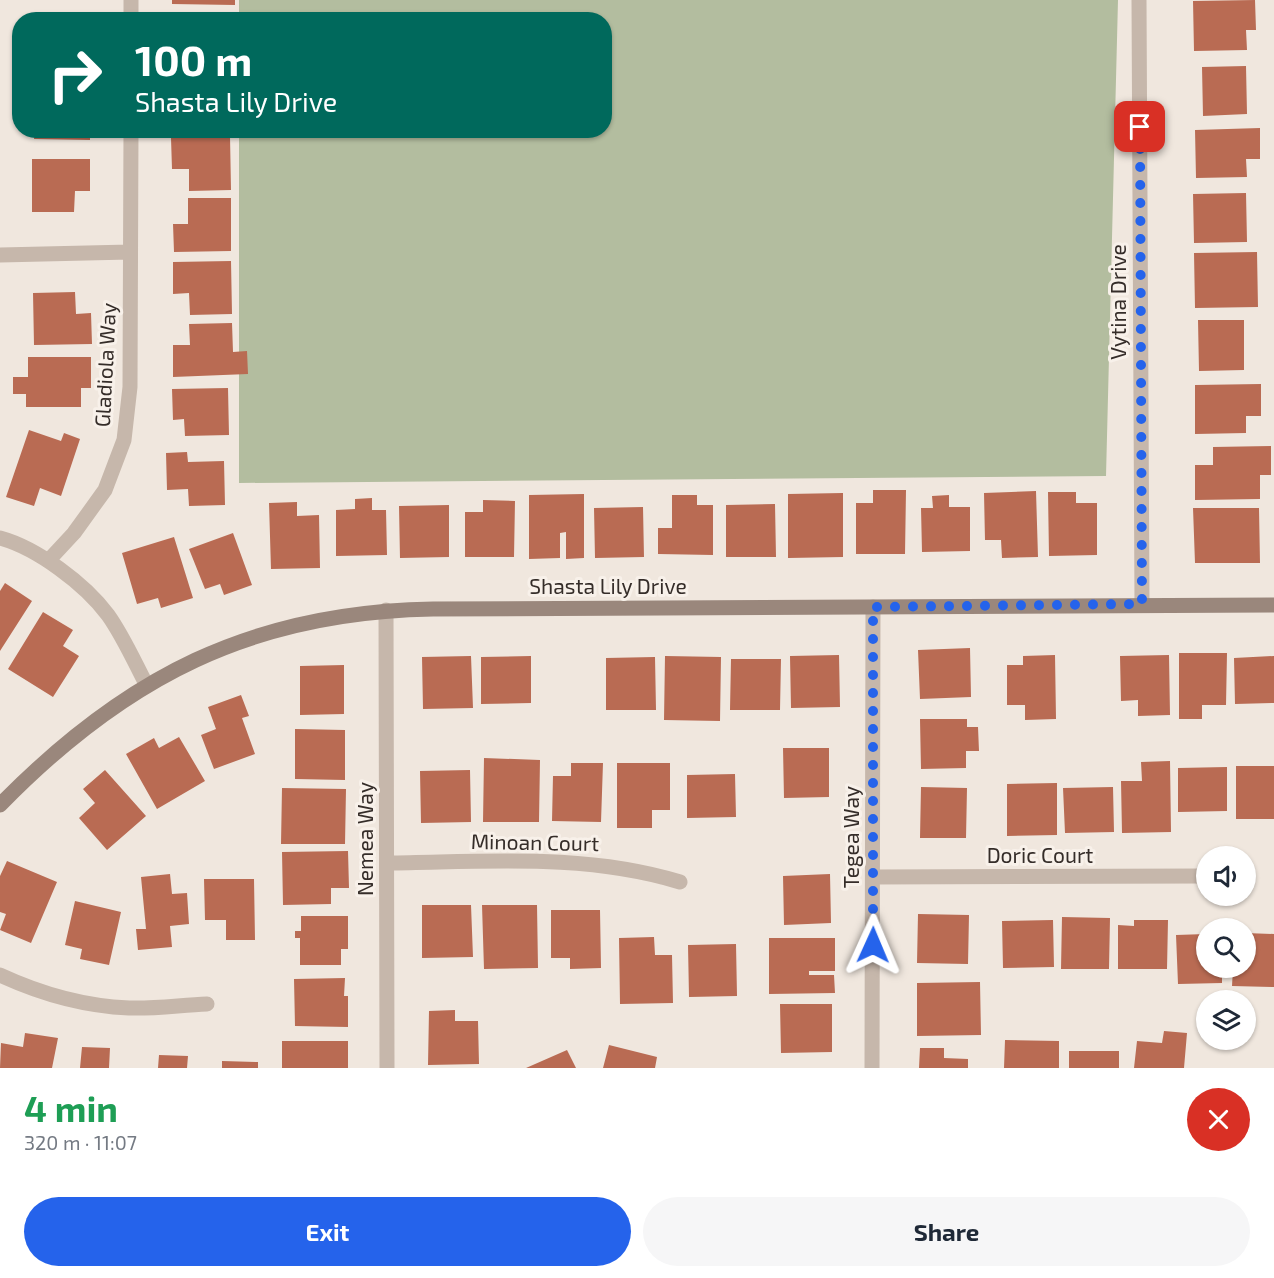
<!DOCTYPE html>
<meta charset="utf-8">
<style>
:root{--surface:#fff;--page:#f6f6f7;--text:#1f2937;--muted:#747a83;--accent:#2563eb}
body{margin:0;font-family:"Exo 2",sans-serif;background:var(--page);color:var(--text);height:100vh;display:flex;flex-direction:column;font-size:22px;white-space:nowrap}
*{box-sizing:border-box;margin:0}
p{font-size:20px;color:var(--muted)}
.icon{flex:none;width:33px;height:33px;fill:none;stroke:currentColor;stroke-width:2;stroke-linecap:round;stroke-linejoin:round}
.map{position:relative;height:1068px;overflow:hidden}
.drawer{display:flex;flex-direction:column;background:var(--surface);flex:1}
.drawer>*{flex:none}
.banner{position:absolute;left:12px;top:12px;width:600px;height:126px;border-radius:24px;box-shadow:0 2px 4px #0004;background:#00695c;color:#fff;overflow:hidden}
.tools{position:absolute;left:1196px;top:846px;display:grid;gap:12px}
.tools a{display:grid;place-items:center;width:60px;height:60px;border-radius:50%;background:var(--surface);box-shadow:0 2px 4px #0004;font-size:30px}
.pin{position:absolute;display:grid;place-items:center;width:51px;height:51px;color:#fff;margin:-26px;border-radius:12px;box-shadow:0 3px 9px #0006}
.me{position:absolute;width:66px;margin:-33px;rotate:1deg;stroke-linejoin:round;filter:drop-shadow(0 0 4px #0008)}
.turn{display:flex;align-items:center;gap:21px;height:126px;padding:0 24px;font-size:27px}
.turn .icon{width:78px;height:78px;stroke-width:2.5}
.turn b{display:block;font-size:42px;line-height:51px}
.round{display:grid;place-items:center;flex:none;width:63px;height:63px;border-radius:32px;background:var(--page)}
.head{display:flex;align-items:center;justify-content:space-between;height:102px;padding:0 24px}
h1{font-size:36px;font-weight:700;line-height:45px;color:#1e9e55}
.primary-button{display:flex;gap:12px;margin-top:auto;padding:12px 24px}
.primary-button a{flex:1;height:69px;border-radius:36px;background:var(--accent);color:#fff;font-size:24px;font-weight:700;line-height:69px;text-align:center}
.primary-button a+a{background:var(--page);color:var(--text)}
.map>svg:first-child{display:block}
.green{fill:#b3bd9f}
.building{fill:#b96b53}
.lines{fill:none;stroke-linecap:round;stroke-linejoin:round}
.street{stroke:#c6b7ab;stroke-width:15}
.secondary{stroke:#9a877c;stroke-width:15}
.route{stroke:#2563eb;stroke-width:10;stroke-dasharray:0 18}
.labels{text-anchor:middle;stroke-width:6;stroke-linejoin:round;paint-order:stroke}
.street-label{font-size:21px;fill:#352d29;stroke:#f8f1ea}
</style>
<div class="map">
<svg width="1274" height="1068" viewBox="0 0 1274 1068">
<rect width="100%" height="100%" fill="#f0e7de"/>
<path class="green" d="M239,0H1118L1106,476L239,483V131L604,130V20L239,19Z"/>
<path class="building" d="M172,0H235V5L172,4Z
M1255,0L1256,30H1246L1247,50L1194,51L1193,1Z
M226,15V20H171V16Z
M1246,66L1247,114L1203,116L1202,67Z
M1260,128V159H1246L1247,177L1196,178L1195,130Z
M35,130H90V140L34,139Z
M230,136L231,190L189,191V169H172L171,138Z
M32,159H90V191H75L74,212H32Z
M1246,193L1247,242L1194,243L1193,194Z
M188,198H231V251L174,252L173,224H188Z
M1257,252L1258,307L1195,308L1194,253Z
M231,261L232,314L190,315L189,293L173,294V262Z
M75,292L76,314L91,313L92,344L34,345L33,293Z
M1198,320H1244V370L1199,371Z
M232,323L233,352L247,351L248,374L173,377V345H190L189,324Z
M28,357H91V388H81V407H26V394H13V377H28Z
M1261,384V416H1246V433L1195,434V385Z
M228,388L229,435L185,436L184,419L173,420L172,389Z
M29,430L61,441L64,433L80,439L61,496L40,488L34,506L6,497Z
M1271,446V475H1260V499L1195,500V465H1213V447Z
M187,452L188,462L224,461L225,505L189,506L188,489L167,490L166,453Z
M873,490H906L905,554H856V503H873Z
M1036,491L1038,557L1002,558L1001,540H985L984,493Z
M1048,492H1076V503H1097V555L1049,556Z
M843,493V557L788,558V494Z
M584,494V558L566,559V532L560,533V558L529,559V495Z
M672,495H697V505H713V555L658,554V528H672Z
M949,495V507H970V551L922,552L921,508H933L932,496Z
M372,498V510H386L387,555L336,556V510L355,509V499Z
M483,500L515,501L514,557H465V512H483Z
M297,502V516L319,515L320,568L271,569L269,503Z
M775,504L776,557H726V505Z
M449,505V557L400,558L399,506Z
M643,507L644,557L595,558L594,508Z
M1193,508H1259L1260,563H1195Z
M233,533L252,585L224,595L220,584L205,589L189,549Z
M174,537L193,598L161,608L158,598L137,604L122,553Z
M5,583L32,601L0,651V591Z
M43,612L73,630L63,646L79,656L53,697L8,669Z
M970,648L971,697L920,699L918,650Z
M1179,653H1227L1226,705H1202V719H1179Z
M839,655L840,707L791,708L790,656Z
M1055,655L1056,719L1025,720V705H1007V665H1023V656Z
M1169,655L1170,715L1138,716V700L1121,701L1120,656Z
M471,656L473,708L423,709L422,657Z
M531,656V703L481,704V657Z
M665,656L721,657L720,721L664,720Z
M1274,656V703L1235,704L1234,658Z
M655,657L656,710H606V658Z
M731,659H781L780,710H730Z
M344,665V714L300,715V666Z
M241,695L249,716L242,718L255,754L214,769L201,735L216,729L208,707Z
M920,719H967V727H978L979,751H966V768L921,769Z
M295,729L345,730V780L295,779Z
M179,737L205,781L157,809L126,754L154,738L159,748Z
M783,748H829V797L784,798Z
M484,758L540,760L539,822H483Z
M1170,761L1171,832L1122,833L1121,781H1142L1141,762Z
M571,763H603L601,822L552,821L553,776H571Z
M617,763H670V810H652V828H617Z
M1236,766H1274V819H1236Z
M1227,767V811L1178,812V768Z
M105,770L146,816L107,850L79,818L95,803L83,789Z
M470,770L471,822L421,823L420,771Z
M735,774L736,817L687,818V775Z
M1057,783V835L1007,836V784Z
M921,787L967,788L966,838H920Z
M1113,787L1114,832L1065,833L1063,788Z
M282,788L346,789L345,844H281Z
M348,851L349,888H331V904L283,905L282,852Z
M7,861L57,882L31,943L0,930L6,914L0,912V876Z
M170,874L172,894L187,893L189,924L170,926L172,947L138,950L136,929H146L141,877Z
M830,874L831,923L784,925L783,876Z
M204,879H254L255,940H226V920H205Z
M75,901L121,912L109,965L80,959L82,949L65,945Z
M422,905H471L473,957L422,958Z
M482,905H537L538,968L484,969Z
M551,910H600L601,968L570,969V958H551Z
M918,914L969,915L968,964L917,963Z
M301,916H348V949H341V965H300V938H295V931H301Z
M1062,917L1110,918L1109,969H1061Z
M1053,920L1054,967L1003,968L1002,921Z
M1134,920H1168L1167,969H1118V925L1134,926Z
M1245,933L1274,934V987L1232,986L1233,968H1245Z
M1206,934V968H1222V983L1178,984L1176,935Z
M654,937L655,955H672L673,1003L620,1004L619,938Z
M769,938H835V971H809V975H834L835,993L769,994Z
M736,944L737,996L689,997L688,945Z
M345,978L344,996H348V1027L295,1026L294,979Z
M980,982L981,1035L917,1036V983Z
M780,1004H832V1052L781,1053Z
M455,1010V1021H478L479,1064L428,1065L429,1011Z
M1164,1031L1187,1033L1184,1068H1134L1137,1041L1162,1043Z
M25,1033L58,1038L52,1068H0L1,1043L23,1047Z
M1005,1040L1059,1041V1068H1004Z
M282,1041H348V1068H282Z
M609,1045L657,1057L655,1068H603Z
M82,1047L110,1048L109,1068H80Z
M920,1048H944V1058L968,1059V1068H919Z
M567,1050L576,1068H526Z
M1069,1051H1119V1068H1069Z
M159,1055L188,1056L187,1068H158Z
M222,1061L258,1062V1068H222Z"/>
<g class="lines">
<path class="street" d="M1139,0L1142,604
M131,20V0
M0,255L130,252
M0,538C37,548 85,584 108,615C123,636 134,661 146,684
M48,561L74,533L105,490L124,440L130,387L131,130
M386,610L387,1068
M388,863C486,862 585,853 680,882
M874,877L1206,876
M0,975C41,994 83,1006 129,1008C155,1009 181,1005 207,1004
M872,1068L873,607"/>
<path class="secondary" d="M0,805C125,677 252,612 433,609L1274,605"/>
</g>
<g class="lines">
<path class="route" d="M873,945V607L1142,604L1140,127"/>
</g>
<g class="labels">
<g class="street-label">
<text transform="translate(1119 302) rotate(-90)" y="7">Vytina Drive</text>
<text transform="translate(106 365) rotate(-87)" y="7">Gladiola Way</text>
<text x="608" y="594">Shasta Lily Drive</text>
<text transform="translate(852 837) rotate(-90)" y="7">Tegea Way</text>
<text transform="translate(366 839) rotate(-90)" y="7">Nemea Way</text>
<text transform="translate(535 843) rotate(1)" y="7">Minoan Court</text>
<text x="1040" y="863">Doric Court</text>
</g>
</g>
</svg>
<div class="tools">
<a><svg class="icon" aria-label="sound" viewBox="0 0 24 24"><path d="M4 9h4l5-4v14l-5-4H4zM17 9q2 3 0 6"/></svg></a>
<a><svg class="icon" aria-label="search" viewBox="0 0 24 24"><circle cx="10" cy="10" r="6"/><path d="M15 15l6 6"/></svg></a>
<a><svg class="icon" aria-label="layers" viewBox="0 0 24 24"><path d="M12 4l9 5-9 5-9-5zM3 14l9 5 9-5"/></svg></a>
</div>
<div class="pin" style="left:1140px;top:127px;background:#d93025"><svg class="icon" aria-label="arrive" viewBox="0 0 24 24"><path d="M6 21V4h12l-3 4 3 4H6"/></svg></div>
<svg class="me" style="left:873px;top:945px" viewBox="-20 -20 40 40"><path d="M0-17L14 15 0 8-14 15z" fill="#2563eb" stroke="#fff" stroke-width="4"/></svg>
<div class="banner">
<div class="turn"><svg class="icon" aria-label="right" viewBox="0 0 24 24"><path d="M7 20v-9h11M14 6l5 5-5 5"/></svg><div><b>100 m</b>Shasta Lily Drive</div></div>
</div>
</div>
<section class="drawer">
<div class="head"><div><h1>4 min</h1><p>320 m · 11:07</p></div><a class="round" style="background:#d93025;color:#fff"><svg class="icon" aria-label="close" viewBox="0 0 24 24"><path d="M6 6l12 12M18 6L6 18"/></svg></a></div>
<div class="primary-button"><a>Exit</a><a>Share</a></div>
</section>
